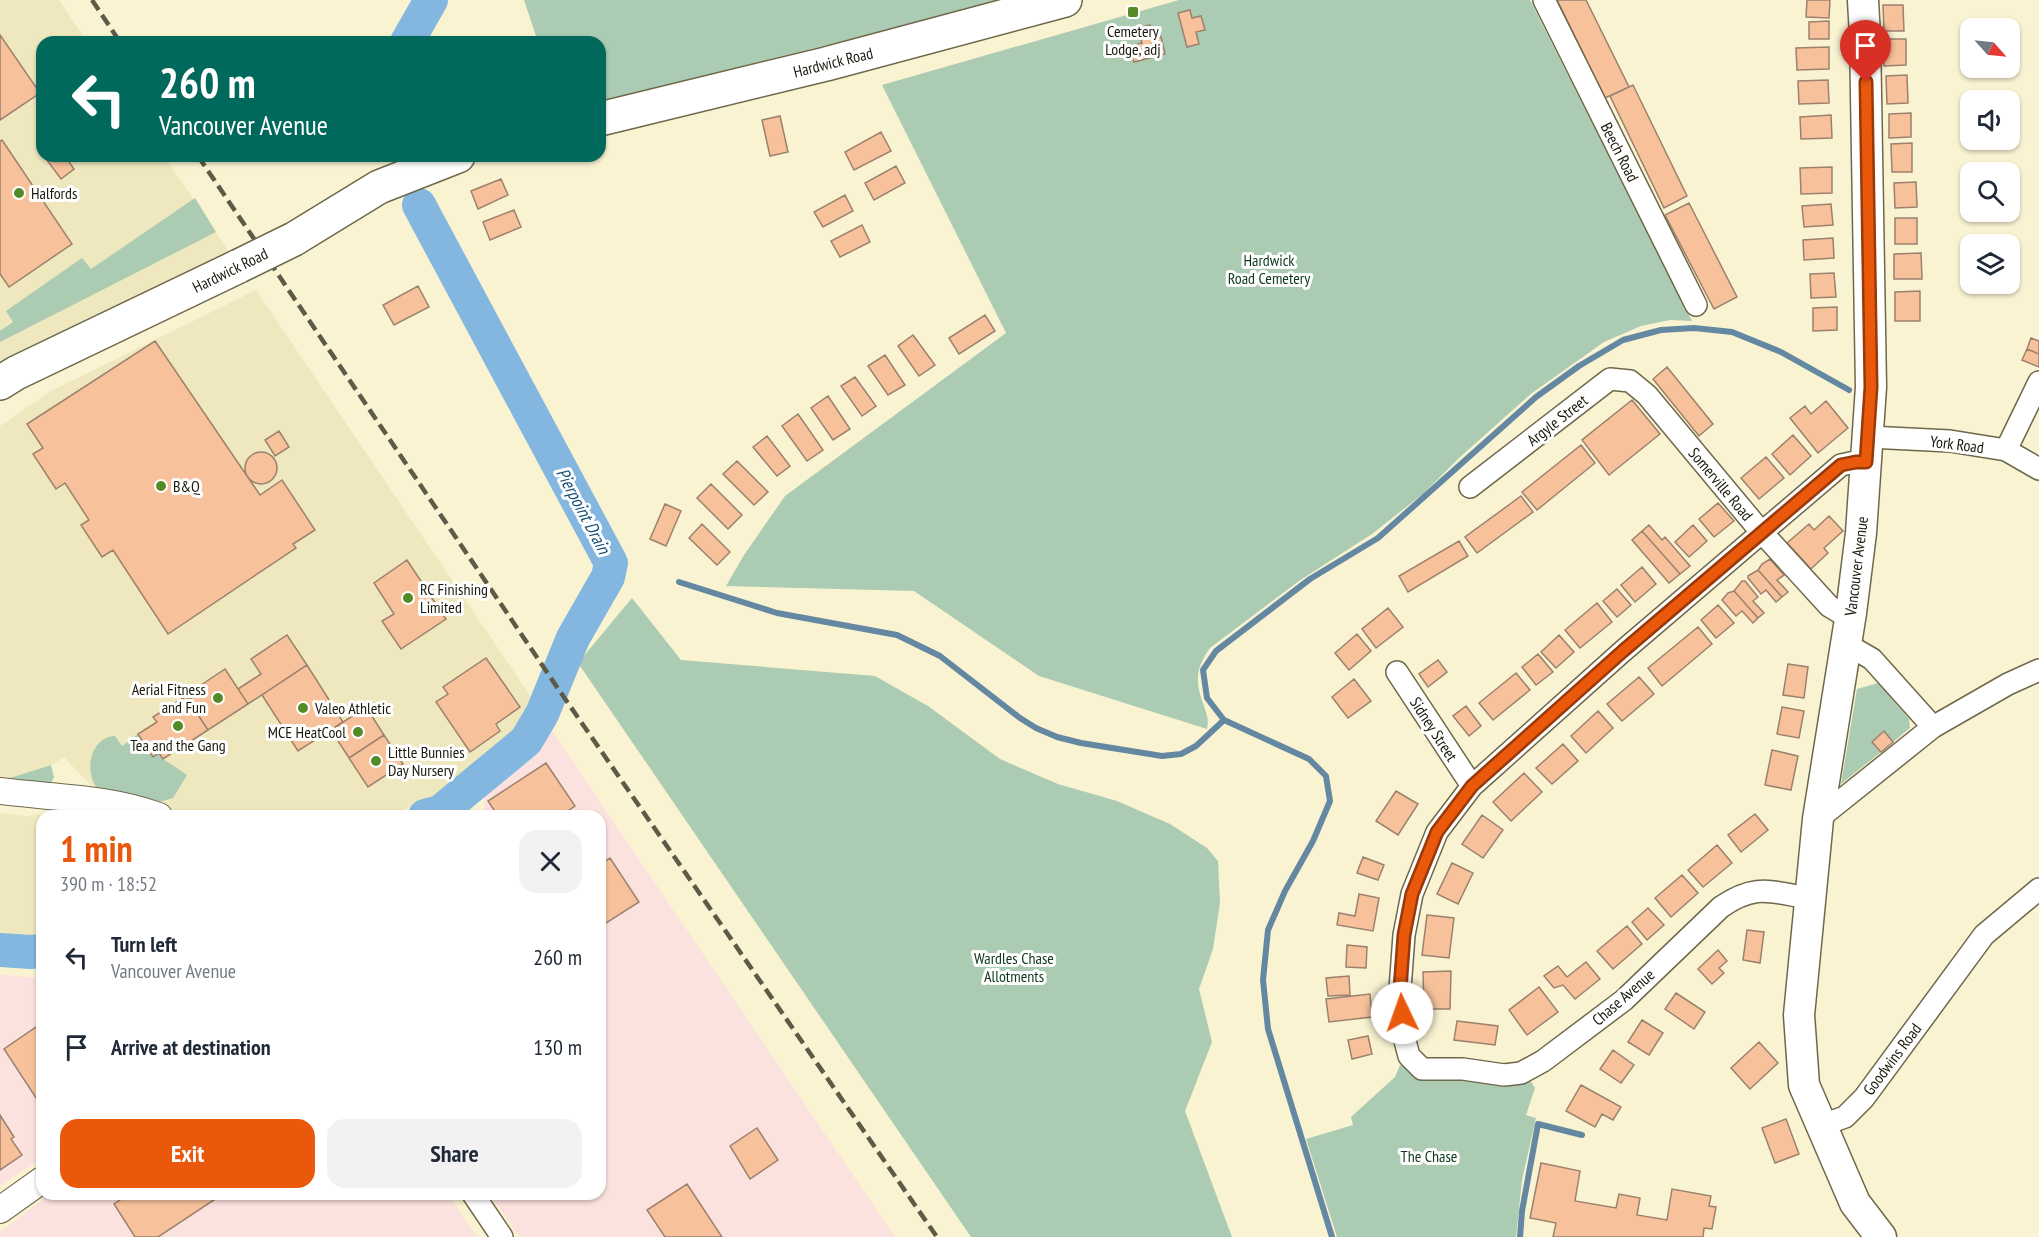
<!DOCTYPE html>
<meta charset="utf-8">
<style>
:root{--surface:#fff;--page:#f2f2f3;--text:#1f2937;--muted:#747a83;--accent:#ea580c}
body{margin:0;font-family:"PT Sans Narrow",sans-serif;background:var(--page);color:var(--text);height:100vh;display:flex;flex-direction:column;font-size:22px;white-space:nowrap}
*{box-sizing:border-box;margin:0}
p{font-size:20px;color:var(--muted)}
.icon{flex:none;width:33px;height:33px;fill:none;stroke:currentColor;stroke-width:2;stroke-linecap:round;stroke-linejoin:round}
.map{position:relative;flex:1;overflow:hidden}
.sheet{position:absolute;left:36px;top:810px;width:570px;height:390px;display:flex;flex-direction:column;background:var(--surface);border-radius:18px;box-shadow:0 2px 4px #0004}
.sheet>*{flex:none}
.hud{position:absolute;left:36px;top:36px;width:570px;height:126px;border-radius:18px;box-shadow:0 2px 4px #0004;background:#00695c;color:#fff;overflow:hidden}
.needle{width:39px;rotate:117deg}
.controls{position:absolute;left:1960px;top:18px;display:grid;gap:12px}
.controls a{display:grid;place-items:center;width:60px;height:60px;border-radius:12px;background:var(--surface);box-shadow:0 2px 4px #0004;font-size:30px}
.pin{position:absolute;display:grid;place-items:center;width:51px;height:51px;color:#fff;margin:-62px -26px;border-radius:50% 50% 50% 0;rotate:-45deg;box-shadow:0 0 6px #0007}
.pin .icon{rotate:45deg}
.me{position:absolute;width:66px;margin:-33px;rotate:357deg;stroke-linejoin:round;filter:drop-shadow(0 0 4px #0008)}
.turn{display:flex;align-items:center;gap:21px;height:126px;padding:0 24px;font-size:27px}
.turn .icon{width:78px;height:78px;stroke-width:2.5}
.turn b{display:block;font-size:42px;line-height:51px}
.round{display:grid;place-items:center;flex:none;width:63px;height:63px;border-radius:18px;background:var(--page)}
.headline{display:flex;align-items:center;justify-content:space-between;height:102px;padding:0 24px}
h1{font-size:36px;font-weight:700;line-height:45px;color:var(--accent)}
.action{display:flex;gap:12px;margin-top:auto;padding:12px 24px}
.action a{flex:1;height:69px;border-radius:18px;background:var(--accent);color:#fff;font-size:24px;font-weight:700;line-height:69px;text-align:center}
.action a+a{background:var(--page);color:var(--text)}
ul{padding:0;list-style:none}
li{display:flex;align-items:center;gap:18px;height:90px;padding:0 24px}
li div{flex:1}
li b{display:block;font-size:22px}
li em{font-style:normal}
.map>svg:first-child{display:block}
.built{fill:#efe7be}
.industrial{fill:#fce2de}
.green{fill:#abcbb3}
.lines{fill:none;stroke-linecap:round;stroke-linejoin:round}
.stream{stroke:#6488a1;stroke-width:6}
.river{stroke:#84b7e0;stroke-width:34}
.building{fill:#f7c29b;stroke:#9c816d;stroke-width:1.5}
.minor-casing{stroke:#6e684b;stroke-width:24}
.tertiary-casing{stroke:#6e684b;stroke-width:28}
.secondary-casing{stroke:#6e684b;stroke-width:33}
.primary-casing{stroke:#6e684b;stroke-width:36}
.minor{stroke:#fff;stroke-width:21}
.tertiary{stroke:#fff;stroke-width:26}
.secondary{stroke:#fff;stroke-width:30}
.primary{stroke:#fff;stroke-width:33}
.rail{stroke:#5e5a48;stroke-width:4.5;stroke-dasharray:12 6;stroke-linecap:butt}
.primary-bridge-casing{stroke:#6e684b;stroke-width:36;stroke-linecap:butt}
.primary-bridge{stroke:#fff;stroke-width:33}
.route-casing{stroke:#983908;stroke-width:15}
.route{stroke:#ea580c;stroke-width:10}
.poi-dot{fill:#548b26;stroke:#fff;stroke-width:2}
.labels{text-anchor:middle;stroke-width:6;stroke-linejoin:round;paint-order:stroke}
.poi-label{font-size:16px;fill:#1b190d;stroke:#fff;text-anchor:start}
.street-label{font-size:16px;fill:#1b190d;stroke:#fff}
.park-label{font-size:16px;fill:#0f381e;stroke:#fff}
.water-label{font-size:18px;font-style:italic;fill:#155077;stroke:#fff}
</style>
<div class="map">
<svg width="2039" height="1237" viewBox="0 0 2039 1237">
<rect width="100%" height="100%" fill="#faf3d2"/>
<path class="built" d="M0,0H59L87,42H42V156H164L239,266L0,383Z
M256,290L539,709L525,730L467,784L441,799L379,816H183L166,809L98,793L64,757L51,765L7,779L0,778V426L51,391Z
M0,813L27,816L38,814L47,816H42V938L34,941L0,938Z"/>
<path class="industrial" d="M552,731L895,1237H519L490,1194H600V816H484L485,791Z
M0,974L42,979V1158L0,1186Z
M50,1194H448L477,1237H0V1232L4,1229Z"/>
<path class="green" d="M524,0H1006L600,102V42H538Z
M1179,0H1530L1692,321L1670,320L1641,326L1604,342L1532,393L1459,458L1424,493L1372,534L1299,581L1210,648C1195,669 1195,682 1204,706C1207,715 1209,719 1207,729L1039,676L914,591L726,586L744,555L785,496L1006,333L882,85Z
M195,198L216,232L0,342V331L13,322L6,311L82,258L91,269Z
M632,598L681,660L875,676L928,706L1000,759L1058,784L1117,801L1170,824L1207,848L1218,861L1220,903L1213,949L1199,989L1212,1042L1185,1111L1232,1237H971L578,663Z
M1878,683L1909,719L1910,728L1893,742H1872L1881,752L1841,784L1857,689Z
M138,734L153,757L159,753L163,759L187,775L173,798L159,802L97,788C84,772 90,737 115,736L122,746Z
M51,765L54,777L49,787L6,782L7,779Z
M1400,1065L1410,1068L1528,1077L1535,1088L1526,1115L1536,1118L1522,1180L1516,1237H1337L1306,1139L1353,1125L1351,1117L1395,1077Z"/>
<g class="lines">
<path class="stream" d="M679,582L777,613L897,635L940,656L1020,718L1036,728L1057,737L1081,743L1162,756L1181,754L1196,746L1224,720L1309,759L1326,776L1330,801L1313,841L1285,891L1268,930L1263,980L1268,1029L1332,1237
M1224,720L1207,698L1203,670L1216,651L1310,579L1378,538L1536,397L1579,366L1623,340L1661,330L1694,328L1732,332L1781,352L1849,390
M1520,1237L1522,1211L1538,1124L1582,1135"/>
<path class="river" d="M407,42L431,0
M419,205L611,563L608,577L573,638L542,714L526,741L440,812L425,816
M0,950L30,952L42,951"/>
</g>
<path class="building" d="M1557,0H1586L1629,87L1605,98Z
M1807,0H1830L1829,18L1806,17Z
M1883,5H1903L1904,31H1884Z
M1190,10L1192,18L1201,16L1205,30L1196,32L1199,44L1187,47L1178,13Z
M1829,21V39H1809V22Z
M1150,25L1154,39L1161,37L1165,54L1134,62L1130,46L1142,43L1138,28Z
M0,35L40,93L0,120Z
M1884,39H1906V65L1884,66Z
M1829,47V69L1797,70L1796,48Z
M1907,75L1908,103L1887,104L1886,76Z
M1828,80L1829,103L1799,104L1798,81Z
M1633,85L1687,196L1664,208L1610,96Z
M1911,113V137L1889,138V114Z
M1831,115L1832,138L1801,139L1800,117Z
M780,116L788,152L770,156L762,120Z
M881,132L891,151L854,170L845,152Z
M2,140L72,244L9,287L0,274V141Z
M1912,143V172H1892L1891,144Z
M44,156H65L74,169L61,179Z
M896,166L905,183L874,200L865,183Z
M1832,167V193L1801,194L1800,168Z
M501,179L508,195L478,209L471,191Z
M1916,182L1917,207L1895,208L1894,183Z
M845,195L853,211L823,227L814,212Z
M1689,203L1737,297L1714,309L1665,215Z
M1831,204L1833,225L1804,227L1802,206Z
M514,210L521,227L490,240L483,222Z
M1895,218H1917V244H1895Z
M862,225L870,242L840,257L831,241Z
M1833,238L1834,258L1804,260L1803,240Z
M1921,253L1922,279H1894V254Z
M1834,273L1836,297L1811,298L1810,274Z
M418,286L429,307L394,325L383,305Z
M1920,291V321H1895V292Z
M1837,307V330L1813,331V308Z
M985,315L995,331L959,354L949,338Z
M913,335L935,365L919,376L898,346Z
M2031,338L2039,341V354L2027,349Z
M155,341L260,495L282,480L315,530L293,544L296,548L168,634L113,550L102,557L81,525L89,520L65,483L56,489L33,454L43,448L27,424Z
M2027,349L2039,354V367L2022,360Z
M885,355L905,385L888,395L868,366Z
M1667,367L1713,424L1699,436L1653,379Z
M855,377L876,406L862,416L841,386Z
M828,396L850,429L833,440L811,408Z
M1632,400L1660,434L1609,475L1582,440Z
M1826,401L1848,428L1818,453L1790,418L1805,406L1811,414Z
M798,414L823,450L807,461L782,426Z
M279,431L289,447L275,456L265,440Z
M1793,435L1811,456L1790,475L1772,454Z
M767,436L790,466L777,476L753,447Z
M1581,445L1595,463L1537,510L1522,492Z
M245 468a16 16 0 1 1 32 0a16 16 0 1 1-32 0Z
M1766,457L1784,478L1759,499L1741,478Z
M737,461L768,492L754,505L723,474Z
M711,484L742,515L728,529L697,498Z
M1521,496L1533,512L1477,553L1465,537Z
M1718,503L1734,521L1714,537L1699,519Z
M665,504L681,511L666,546L650,539Z
M1829,516L1843,531L1824,548L1828,553L1811,569L1787,543L1809,524L1814,530Z
M702,524L730,552L717,565L689,538Z
M1649,525L1662,540L1665,537L1690,566L1680,574L1642,531Z
M1693,525L1707,541L1689,557L1675,542Z
M1642,531L1680,574L1669,583L1632,540Z
M1459,541L1468,556L1408,592L1399,576Z
M1770,559L1784,575L1777,580L1788,592L1782,597L1758,570L1762,564Z
M407,560L446,619L401,649L382,621L394,614L374,583Z
M1642,567L1656,584L1635,602L1621,585Z
M1758,570L1782,597L1776,602L1766,590L1761,594L1748,578V576Z
M1742,581H1745L1758,597L1753,601L1764,613L1758,618L1734,591Z
M1617,589L1631,605L1617,617L1603,601Z
M1734,591L1758,618L1753,623L1742,611L1736,616L1722,600L1728,593Z
M1597,603L1612,622L1580,648L1565,630Z
M1718,605L1734,623L1716,638L1701,620Z
M1388,608L1403,627L1376,648L1362,629Z
M1698,627L1712,644L1662,686L1648,668Z
M1357,634L1371,651L1349,670L1335,653Z
M287,635L307,665L248,704L238,689L261,674L251,659Z
M1559,635L1574,652L1556,668L1541,652Z
M1538,654L1553,672L1536,685L1522,667Z
M486,658L520,707L496,724L500,731L470,752L436,702L448,694L443,687Z
M1438,660L1447,672L1428,687L1419,674Z
M1788,664L1808,667L1804,698L1783,695Z
M307,665L343,722L298,751L262,695Z
M225,669L248,704L208,730L188,700L196,695L192,691Z
M1516,673L1530,690L1493,720L1479,703Z
M1639,677L1654,694L1622,721L1607,704Z
M1354,679L1371,701L1348,718L1332,697Z
M186,696L208,730L163,759L159,753L153,757L138,734L157,722L153,717Z
M1466,706L1481,726L1469,736L1453,716Z
M366,707L384,735L349,758L331,730Z
M1782,707L1804,711L1799,738L1777,734Z
M1598,711L1613,728L1586,753L1571,736Z
M1884,731L1893,742L1881,752L1872,742Z
M384,735L403,764L368,787L349,758Z
M1563,744L1578,761L1552,784L1536,768Z
M1772,750L1798,756L1791,790L1765,785Z
M546,763L575,806L560,816H498L488,801Z
M1524,773L1542,792L1511,821L1493,802Z
M1396,791L1418,804L1398,835L1376,821Z
M1755,814L1768,830L1741,852L1728,835Z
M1482,815L1503,830L1483,858L1462,844Z
M1717,845L1732,863L1703,887L1688,870Z
M1363,857L1384,865L1378,880L1357,873Z
M610,858L639,902L600,927V865Z
M1452,863L1473,873L1458,904L1437,894Z
M1682,875L1698,893L1671,917L1655,898Z
M1359,894L1379,898L1373,931L1337,925L1339,913L1355,916Z
M1648,908L1664,925L1647,940L1632,922Z
M1427,915L1454,918L1449,958L1422,955Z
M1627,926L1642,944L1613,969L1597,951Z
M1747,930L1764,932L1760,963L1743,960Z
M1347,945L1367,947L1366,968L1346,967Z
M1718,950L1727,961L1719,968L1724,973L1712,984L1698,969Z
M1586,962L1600,979L1575,999L1563,985L1554,988L1544,976L1558,966L1567,977Z
M1451,971L1450,1009H1424L1423,972Z
M1349,976L1350,995L1328,996L1326,978Z
M1539,987L1558,1012L1527,1035L1509,1010Z
M1676,993L1705,1012L1694,1029L1665,1009Z
M1370,994L1372,1017L1329,1022L1326,999Z
M1642,1020L1663,1033L1649,1055L1628,1042Z
M1457,1021L1498,1026L1495,1045L1454,1040Z
M42,1023V1107L4,1049Z
M1368,1036L1372,1054L1352,1059L1348,1040Z
M1759,1042L1778,1063L1750,1089L1731,1068Z
M1613,1050L1634,1065L1621,1083L1600,1069Z
M1581,1085L1621,1107L1613,1120L1602,1114L1595,1127L1566,1111Z
M0,1115L14,1137L11,1139L22,1155L0,1170Z
M1786,1119L1799,1154L1775,1163L1762,1128Z
M757,1128L778,1160L750,1179L730,1146Z
M1541,1163L1580,1171L1575,1201L1616,1208L1619,1194L1640,1198L1637,1215L1667,1220L1672,1189L1711,1196L1709,1206L1716,1207L1712,1229L1704,1228L1703,1237H1553L1556,1223L1530,1218Z
M687,1184L722,1237H665L647,1210Z
M129,1194H223L158,1237H135L114,1204Z"/>
<g class="lines">
<g class="minor-casing">
<path id="minor" d="M1544,0L1696,305
M1869,437L1950,441L2006,450L2039,469
M2006,450L2039,382
M1470,487L1610,379L1630,381L1647,395L1757,527L1829,606L1839,612L1851,613
M1846,644L1872,659L1933,727
M1397,672L1472,786
M1818,819L1933,727L2008,684L2039,670
M1809,898C1770,892 1756,883 1721,907L1624,1000L1543,1061L1521,1073L1504,1075L1463,1069H1422L1409,1056L1404,1037L1400,989L1404,935L1412,894L1437,832L1472,786L1623,651L1841,465L1855,462H1866
M1822,1125L1845,1117L1864,1098L1984,935L2039,889
M473,1194L502,1237"/>
</g>
<g class="tertiary-casing">
<path id="tertiary" d="M0,791C53,798 108,797 159,816
M0,1210L42,1180"/>
</g>
<g class="secondary-casing">
<path id="secondary" d="M1863,0L1865,36L1871,387L1861,533L1851,613L1818,819L1799,1015L1804,1085L1855,1203L1881,1237"/>
</g>
<g class="primary-casing">
<path id="primary" d="M600,119L826,64L1065,0
M294,239L379,187L458,156
M0,383L16,373L239,266"/>
</g>
<use href="#minor" class="minor"/>
<use href="#tertiary" class="tertiary"/>
<use href="#secondary" class="secondary"/>
<use href="#primary" class="primary"/>
<path class="rail" d="M92,0L120,42
M198,156L559,690L937,1237"/>
<g class="primary-bridge-casing">
<path id="primary-bridge" d="M239,266L294,239"/>
</g>
<use href="#primary-bridge" class="primary-bridge"/>
</g>
<g class="lines">
<g class="route-casing">
<path id="route" d="M1402,1013L1400,989L1404,935L1412,894L1437,832L1472,786L1623,651L1841,465L1856,462H1866L1871,387L1866,82"/>
</g>
<use href="#route" class="route"/>
</g>
<g class="poi-dot">
<rect x="1127" y="6" width="12" height="12" rx="3"/>
<circle cx="19" cy="193" r="6"/>
<circle cx="161" cy="486" r="6"/>
<circle cx="408" cy="598" r="6"/>
<circle cx="218" cy="698" r="6"/>
<circle cx="303" cy="708" r="6"/>
<circle cx="178" cy="726" r="6"/>
<circle cx="358" cy="732" r="6"/>
<circle cx="376" cy="761" r="6"/>
</g>
<g class="labels">
<g class="poi-label">
<text x="1133" y="37" text-anchor="middle">Cemetery<tspan x="1133" dy="18">Lodge, adj</tspan></text>
<text x="31" y="199">Halfords</text>
<text x="173" y="492">B&amp;Q</text>
<text x="420" y="595">RC Finishing<tspan x="420" dy="18">Limited</tspan></text>
<text x="206" y="695" text-anchor="end">Aerial Fitness<tspan x="206" dy="18">and Fun</tspan></text>
<text x="315" y="714">Valeo Athletic</text>
<text x="346" y="738" text-anchor="end">MCE HeatCool</text>
<text x="178" y="751" text-anchor="middle">Tea and the Gang</text>
<text x="388" y="758">Little Bunnies<tspan x="388" dy="18">Day Nursery</tspan></text>
</g>
<g class="street-label">
<text transform="translate(833 62) rotate(-14)" y="6">Hardwick Road</text>
<text transform="translate(1620 152) rotate(63)" y="6">Beech Road</text>
<text transform="translate(230 270) rotate(-26)" y="6">Hardwick Road</text>
<text transform="translate(1557 420) rotate(-38)" y="6">Argyle Street</text>
<text transform="translate(1957 444) rotate(7)" y="6">York Road</text>
<text transform="translate(1721 484) rotate(50)" y="6">Somerville Road</text>
<text transform="translate(1856 566) rotate(-83)" y="6">Vancouver Avenue</text>
<text transform="translate(1434 729) rotate(57)" y="6">Sidney Street</text>
<text transform="translate(1623 997) rotate(-41)" y="6">Chase Avenue</text>
<text transform="translate(1892 1059) rotate(-53)" y="6">Goodwins Road</text>
</g>
<g class="park-label">
<text x="1269" y="266">Hardwick<tspan x="1269" dy="18">Road Cemetery</tspan></text>
<text x="1014" y="964">Wardles Chase<tspan x="1014" dy="18">Allotments</tspan></text>
<text x="1429" y="1162">The Chase</text>
</g>
<g class="water-label">
<text transform="translate(583 511) rotate(62)" y="6">Pierpoint Drain</text>
</g>
</g>
</svg>
<div class="controls">
<a><svg class="needle" viewBox="-14 -14 28 28"><path d="M0-13l5 13h-10z" fill="#e53935"/><path d="M0 13l5-13h-10z" fill="#747a83"/></svg></a>
<a><svg class="icon" aria-label="sound" viewBox="0 0 24 24"><path d="M4 9h4l5-4v14l-5-4H4zM17 9q2 3 0 6"/></svg></a>
<a><svg class="icon" aria-label="search" viewBox="0 0 24 24"><circle cx="10" cy="10" r="6"/><path d="M15 15l6 6"/></svg></a>
<a><svg class="icon" aria-label="layers" viewBox="0 0 24 24"><path d="M12 4l9 5-9 5-9-5zM3 14l9 5 9-5"/></svg></a>
</div>
<div class="pin" style="left:1866px;top:82px;background:#d93025"><svg class="icon" aria-label="arrive" viewBox="0 0 24 24"><path d="M6 21V4h12l-3 4 3 4H6"/></svg></div>
<svg class="me" style="left:1402px;top:1013px" viewBox="-20 -20 40 40"><circle r="19" fill="#fff"/><path d="M0-13L10 11 0 6-10 11z" fill="#ea580c"/></svg>
<div class="hud">
<div class="turn"><svg class="icon" aria-label="left" viewBox="0 0 24 24"><path d="M17 20v-9H6M10 6l-5 5 5 5"/></svg><div><b>260 m</b>Vancouver Avenue</div></div>
</div>
<section class="sheet">
<div class="headline"><div><h1>1 min</h1><p>390 m · 18:52</p></div><a class="round"><svg class="icon" aria-label="close" viewBox="0 0 24 24"><path d="M6 6l12 12M18 6L6 18"/></svg></a></div>
<ul>
<li><svg class="icon" aria-label="left" viewBox="0 0 24 24"><path d="M17 20v-9H6M10 6l-5 5 5 5"/></svg><div><b>Turn left</b><p>Vancouver Avenue</p></div><em>260 m</em></li>
<li><svg class="icon" aria-label="arrive" viewBox="0 0 24 24"><path d="M6 21V4h12l-3 4 3 4H6"/></svg><div><b>Arrive at destination</b></div><em>130 m</em></li>
</ul>
<div class="action"><a>Exit</a><a>Share</a></div>
</section>
</div>
